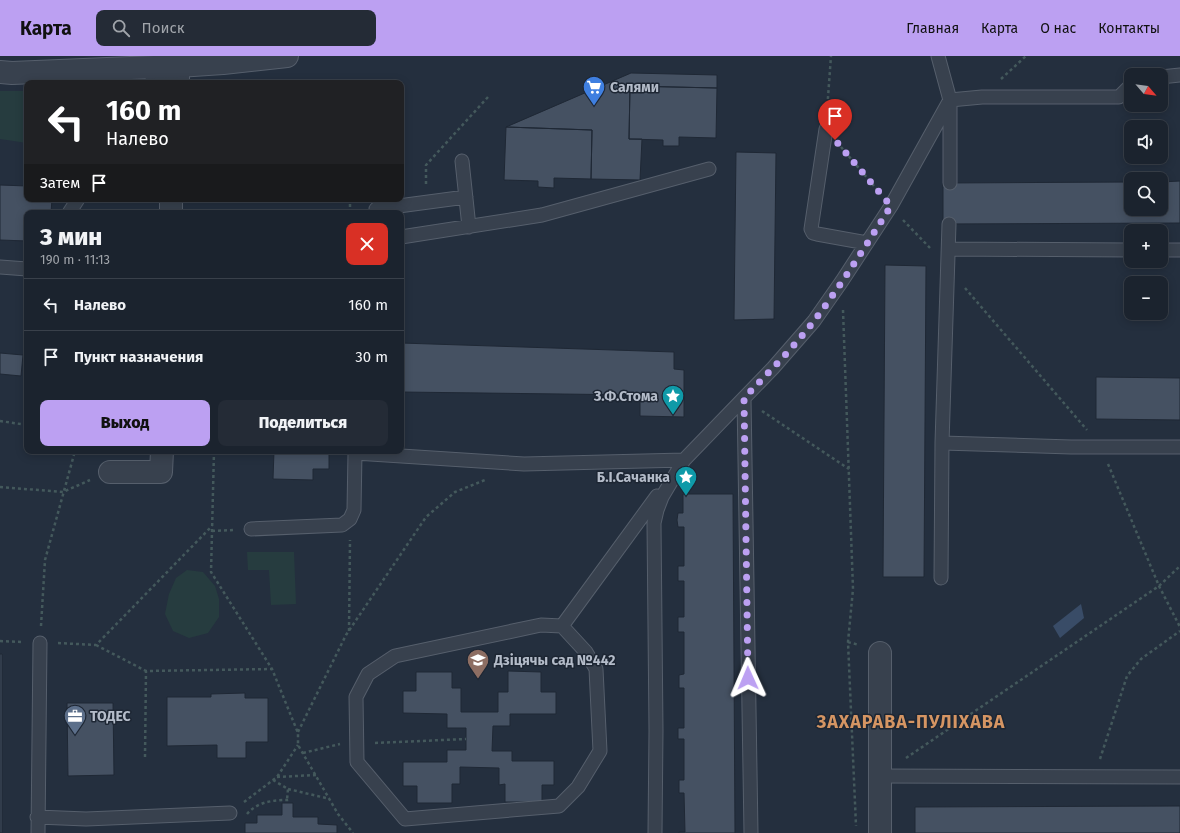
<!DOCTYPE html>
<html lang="ru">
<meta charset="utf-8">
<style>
:root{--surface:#1b232e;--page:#242b36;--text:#f1f3f6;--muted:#a0a4aa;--line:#39404a;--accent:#bca0f2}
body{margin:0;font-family:"Fira Sans",sans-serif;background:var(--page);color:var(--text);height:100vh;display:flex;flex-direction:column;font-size:15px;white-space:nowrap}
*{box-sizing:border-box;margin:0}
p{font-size:13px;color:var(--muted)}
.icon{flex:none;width:22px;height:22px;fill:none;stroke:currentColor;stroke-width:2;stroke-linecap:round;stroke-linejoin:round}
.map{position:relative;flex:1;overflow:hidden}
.sheet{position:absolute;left:24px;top:154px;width:380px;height:244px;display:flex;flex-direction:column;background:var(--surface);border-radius:8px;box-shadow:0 2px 10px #0003,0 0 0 1px var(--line)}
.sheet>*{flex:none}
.guide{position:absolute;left:24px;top:24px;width:380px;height:122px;border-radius:8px;box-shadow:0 2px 10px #0003,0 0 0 1px var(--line);background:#202124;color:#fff;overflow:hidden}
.needle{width:26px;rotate:118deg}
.tools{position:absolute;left:1124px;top:12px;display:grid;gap:8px}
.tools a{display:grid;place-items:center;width:44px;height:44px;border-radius:8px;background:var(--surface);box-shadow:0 2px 10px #0003,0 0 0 1px var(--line);font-size:20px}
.pin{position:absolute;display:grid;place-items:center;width:34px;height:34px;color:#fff;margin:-41px -17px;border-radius:50% 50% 50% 0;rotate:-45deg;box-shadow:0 0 4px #0007}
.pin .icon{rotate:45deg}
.me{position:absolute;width:44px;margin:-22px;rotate:359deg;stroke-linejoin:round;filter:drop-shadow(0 0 3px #0008)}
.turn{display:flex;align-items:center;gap:14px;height:84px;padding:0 16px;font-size:18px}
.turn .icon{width:52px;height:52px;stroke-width:2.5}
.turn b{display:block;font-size:28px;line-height:34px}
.then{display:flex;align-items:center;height:38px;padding:0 16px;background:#0003;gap:8px;font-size:15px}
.round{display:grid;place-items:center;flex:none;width:42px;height:42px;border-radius:8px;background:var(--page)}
.summary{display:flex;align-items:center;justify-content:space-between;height:68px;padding:0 16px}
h1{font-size:24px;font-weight:800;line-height:30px}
.action{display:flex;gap:8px;margin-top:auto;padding:8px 16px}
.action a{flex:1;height:46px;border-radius:8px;background:var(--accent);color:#111;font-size:16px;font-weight:800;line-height:46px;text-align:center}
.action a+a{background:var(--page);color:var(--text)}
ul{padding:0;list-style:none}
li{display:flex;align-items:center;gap:12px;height:52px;padding:0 16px;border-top:1px solid var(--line)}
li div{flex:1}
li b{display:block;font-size:15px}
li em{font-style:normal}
header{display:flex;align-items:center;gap:24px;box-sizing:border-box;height:56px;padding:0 20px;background:var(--accent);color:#111}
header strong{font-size:19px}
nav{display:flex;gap:22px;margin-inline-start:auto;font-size:14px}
.search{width:280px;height:36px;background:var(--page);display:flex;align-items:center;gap:10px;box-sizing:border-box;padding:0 14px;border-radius:8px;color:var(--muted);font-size:15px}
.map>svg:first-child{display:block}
.green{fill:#263c3f}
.water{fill:#394c67}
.building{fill:#455162;stroke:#1f2835}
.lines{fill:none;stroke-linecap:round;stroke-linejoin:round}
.service-casing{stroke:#565f6c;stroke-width:15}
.minor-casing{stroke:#565f6c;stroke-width:24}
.tertiary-casing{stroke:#565f6c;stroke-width:24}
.path{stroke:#44595c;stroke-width:2.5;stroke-dasharray:3 3;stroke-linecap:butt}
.service{stroke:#38414e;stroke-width:13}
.minor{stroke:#38414e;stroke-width:22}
.tertiary{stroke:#38414e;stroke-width:22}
.route{stroke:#bca0f2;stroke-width:7;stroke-dasharray:0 12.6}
.labels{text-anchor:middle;stroke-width:3;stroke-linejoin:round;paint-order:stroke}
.poi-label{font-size:14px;font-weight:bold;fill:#b4bcc9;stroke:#1d2633;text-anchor:start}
.district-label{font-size:18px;font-weight:bold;letter-spacing:1px;fill:#d59563;stroke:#1d2633}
</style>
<header>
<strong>Карта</strong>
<div class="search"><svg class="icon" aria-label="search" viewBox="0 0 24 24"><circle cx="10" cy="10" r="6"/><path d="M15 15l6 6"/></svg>Поиск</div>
<nav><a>Главная</a><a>Карта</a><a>О нас</a><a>Контакты</a></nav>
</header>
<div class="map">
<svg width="1180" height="777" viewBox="0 0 1180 777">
<rect width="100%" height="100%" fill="#242f3e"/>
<path class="green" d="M0,35H27V87L0,83Z
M247,496H294L296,548L271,549L269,514H248Z
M187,514L203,516L215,530L219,543V561L208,577L189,582L173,575L165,558L169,538L176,522Z"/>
<path class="water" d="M1081,548L1084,562L1060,582L1053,570Z"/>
<path class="building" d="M631,17L717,19V32L630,30L629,83H642L640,124L591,123L592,74L506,71Z
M630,30L717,32L716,82L679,81V90H663V84L629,83Z
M506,71L592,74L591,123L554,122V132L538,131V125L504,124Z
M736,96L776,97L774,263L734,264Z
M1180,125V167L943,168V127L1131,126V153H1161V126Z
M0,129L27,130V143H52L51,157H27V185L0,184Z
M885,209L926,210L924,521H883Z
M401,287L674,296V313L684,314V361L640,360V339L401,336Z
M0,297L23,299L21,320L0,318Z
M1096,321L1180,322V364L1096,363Z
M274,395H329V413H313V424L273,423Z
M683,438H733L735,777H679V776H685L684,737H679V724H684V683H678V672H684V632H679V619L684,618V576H678V561H684V525H678V510H684V471H678L677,464L678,457H683Z
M0,598H2V777H0Z
M508,615L541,616V636H556V658H510V670H493L492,695H512V705H554V729H542V746H505V728L499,729V712L460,711V728H452V747H417V730H403V706H447V694H466V672H447V658L403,657V635H416V616H452V632H461V656H498V636H508Z
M245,637V642H268V686H246V702H217V689L167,690V641H211V638Z
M67,647H113L114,719L68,720Z
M282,747H293V761H318V768L337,769V777H245V767H257V759H282Z
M1180,750V777H915V751Z"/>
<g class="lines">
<g class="service-casing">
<path id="service" d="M938,0L950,44V127
M1161,21L1180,19
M826,73L811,173L813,177L817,178L867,187
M462,105L469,171
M376,153L466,141
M69,157L78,143
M949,168L942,387L1071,391H1180
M401,181L542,159L709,113
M949,193L1131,194
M1161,194H1180
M0,211L27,213
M744,342L751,777
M251,473L342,469L350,463L354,454L355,397L524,408L684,404
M941,522L942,387
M541,569L562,570L586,596L596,613L600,695L578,731L559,750L405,763L357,706L356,641L368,618L395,600Z
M562,570L657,440
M880,720L1180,721
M37,761L86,763L230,757
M38,777L40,587
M655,777L656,675L654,467L657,454L662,441L684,404L773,312L814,265L842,225L891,150L950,44L982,41H1119L1131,29"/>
</g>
<g class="minor-casing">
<path id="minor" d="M156,12L157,27
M178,27V10
M171,157V143
M110,416H161L162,395
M880,597V777"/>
</g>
<g class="tertiary-casing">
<path id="tertiary" d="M0,16L12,17L178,10L223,7L287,0"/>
</g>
<path class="path" d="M1001,23L1026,0
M827,55L831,0
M841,91L879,136
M426,128V109L488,41
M350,157V143
M903,164L930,192
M965,232L1087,374
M843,254L853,533L848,586L856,770
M762,355L849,413
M0,365L27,369
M214,395L211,516L272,613L298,677V689L338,758L353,777
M1108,408L1159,530L1180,571
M0,431L63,436L90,424
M212,475L234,474
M41,570L45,504L75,395
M349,575L350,484
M0,585L23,586
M848,586L859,589
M58,587L96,589L212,470
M96,589L146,615
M298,676L346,579L426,461L455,436L485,424
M375,687L466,683
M303,697L340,688
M145,701L146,615L272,613
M906,702L1159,530L1180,510
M1100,703L1127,620L1141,603L1180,575
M277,721L316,719
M273,724L288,733L287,744
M288,733L330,743
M244,746L277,721L298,689
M247,758C257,746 273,744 287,744V747"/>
<use href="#service" class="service"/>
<use href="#minor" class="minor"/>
<use href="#tertiary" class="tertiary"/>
</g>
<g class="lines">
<path class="route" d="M748,622L744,342C768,317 793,292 814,265C842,228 866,189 891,150L835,84"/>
</g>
<defs>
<g id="supermarket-pin" transform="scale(1.15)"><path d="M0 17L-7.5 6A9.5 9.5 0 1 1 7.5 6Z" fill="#3f7fe0" stroke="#1d2633"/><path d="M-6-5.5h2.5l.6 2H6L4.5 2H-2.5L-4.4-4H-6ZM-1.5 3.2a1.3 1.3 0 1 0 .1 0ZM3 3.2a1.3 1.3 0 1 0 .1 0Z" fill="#fff"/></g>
<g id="sight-pin" transform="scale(1.15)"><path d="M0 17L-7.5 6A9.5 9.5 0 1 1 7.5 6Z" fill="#0f9aa8" stroke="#1d2633"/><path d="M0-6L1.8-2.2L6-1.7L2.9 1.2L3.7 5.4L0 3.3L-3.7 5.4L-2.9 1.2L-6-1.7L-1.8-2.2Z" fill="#fff"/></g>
<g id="school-pin" transform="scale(1.15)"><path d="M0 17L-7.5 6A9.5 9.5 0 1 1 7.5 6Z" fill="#8d6e63" stroke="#1d2633"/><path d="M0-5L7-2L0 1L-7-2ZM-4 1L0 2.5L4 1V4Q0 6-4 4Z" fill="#fff"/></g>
<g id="office-pin" transform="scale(1.15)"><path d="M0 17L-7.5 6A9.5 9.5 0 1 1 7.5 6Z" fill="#5c6f8a" stroke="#1d2633"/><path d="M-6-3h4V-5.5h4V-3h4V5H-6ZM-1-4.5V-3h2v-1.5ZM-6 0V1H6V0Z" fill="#fff"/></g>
</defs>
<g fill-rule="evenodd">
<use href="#supermarket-pin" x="594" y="31"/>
<use href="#sight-pin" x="673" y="340"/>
<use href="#sight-pin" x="686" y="421"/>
<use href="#school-pin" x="478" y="604"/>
<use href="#office-pin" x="75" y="660"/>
</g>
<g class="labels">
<g class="poi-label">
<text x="610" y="36">Салями</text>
<text x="658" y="345" text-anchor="end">З.Ф.Стома</text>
<text x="670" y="426" text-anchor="end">Б.І.Сачанка</text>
<text x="494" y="609">Дзіцячы сад №442</text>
<text x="90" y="665">ТОДЕС</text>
</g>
<g class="district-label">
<text x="911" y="672">ЗАХАРАВА-ПУЛІХАВА</text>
</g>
</g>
</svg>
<div class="tools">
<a><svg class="needle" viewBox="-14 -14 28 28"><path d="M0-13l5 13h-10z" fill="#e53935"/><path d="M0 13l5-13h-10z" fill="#a0a4aa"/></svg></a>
<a><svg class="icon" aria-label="sound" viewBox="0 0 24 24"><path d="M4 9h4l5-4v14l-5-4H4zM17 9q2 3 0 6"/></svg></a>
<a><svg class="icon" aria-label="search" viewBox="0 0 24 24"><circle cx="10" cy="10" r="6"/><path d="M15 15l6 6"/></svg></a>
<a>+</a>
<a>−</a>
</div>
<div class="pin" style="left:835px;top:84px;background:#d93025"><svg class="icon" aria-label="arrive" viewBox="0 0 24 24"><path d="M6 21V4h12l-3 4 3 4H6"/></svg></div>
<svg class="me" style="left:748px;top:622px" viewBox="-20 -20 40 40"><path d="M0-17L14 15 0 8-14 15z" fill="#bca0f2" stroke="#fff" stroke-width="4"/></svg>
<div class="guide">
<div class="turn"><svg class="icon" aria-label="left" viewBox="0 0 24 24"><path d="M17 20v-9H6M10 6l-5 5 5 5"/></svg><div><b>160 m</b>Налево</div></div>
<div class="then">Затем<svg class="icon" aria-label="arrive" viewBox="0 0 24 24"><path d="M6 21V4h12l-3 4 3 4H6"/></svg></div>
</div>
<section class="sheet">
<div class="summary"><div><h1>3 мин</h1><p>190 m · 11:13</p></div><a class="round" style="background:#d93025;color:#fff"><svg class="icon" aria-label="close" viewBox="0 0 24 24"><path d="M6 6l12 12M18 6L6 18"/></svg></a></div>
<ul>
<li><svg class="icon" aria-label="left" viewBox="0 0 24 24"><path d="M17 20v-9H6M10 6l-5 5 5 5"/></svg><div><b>Налево</b></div><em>160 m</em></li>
<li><svg class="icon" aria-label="arrive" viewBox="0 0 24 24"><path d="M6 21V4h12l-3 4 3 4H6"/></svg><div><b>Пункт назначения</b></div><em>30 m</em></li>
</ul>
<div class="action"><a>Выход</a><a>Поделиться</a></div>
</section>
</div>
